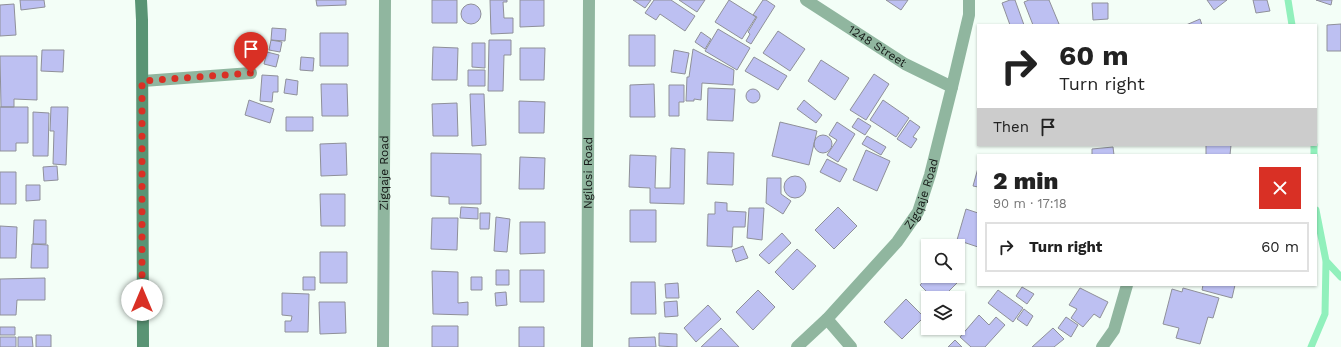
<!DOCTYPE html>
<meta charset="utf-8">
<style>
:root{--surface:#fff;--page:#f6f6f6;--text:#222;--muted:#767676;--line:#e0e0e0}
body{margin:0;font-family:"Work Sans",sans-serif;background:var(--page);color:var(--text);height:100vh;display:flex;flex-direction:column;font-size:15px;white-space:nowrap}
*{box-sizing:border-box;margin:0}
p{font-size:13px;color:var(--muted)}
.icon{flex:none;width:22px;height:22px;fill:none;stroke:currentColor;stroke-width:2;stroke-linecap:round;stroke-linejoin:round}
.map{position:relative;flex:1;overflow:hidden}
.panel{position:absolute;left:977px;top:154px;width:340px;height:132px;display:flex;flex-direction:column;background:var(--surface);border-radius:0px;box-shadow:0 1px 3px #0004}
.panel>*{flex:none}
.top-card{position:absolute;left:977px;top:24px;width:340px;height:122px;border-radius:0px;box-shadow:0 1px 3px #0004;background:#fff;color:var(--text);overflow:hidden}
.fabs{position:absolute;left:921px;top:239px;display:grid;gap:8px}
.fabs a{display:grid;place-items:center;width:44px;height:44px;border-radius:0px;background:var(--surface);box-shadow:0 1px 3px #0004;font-size:20px}
.pin{position:absolute;display:grid;place-items:center;width:34px;height:34px;color:#fff;margin:-41px -17px;border-radius:50% 50% 50% 0;rotate:-45deg;box-shadow:0 0 4px #0007}
.pin .icon{rotate:45deg}
.me{position:absolute;width:44px;margin:-22px;rotate:0deg;stroke-linejoin:round;filter:drop-shadow(0 0 3px #0008)}
.turn{display:flex;align-items:center;gap:14px;height:84px;padding:0 16px;font-size:18px}
.turn .icon{width:52px;height:52px;stroke-width:2.5}
.turn b{display:block;font-size:28px;line-height:34px}
.then{display:flex;align-items:center;height:38px;padding:0 16px;background:#0003;gap:8px;font-size:15px}
.round{display:grid;place-items:center;flex:none;width:42px;height:42px;border-radius:0px;background:var(--page)}
.headline{display:flex;align-items:center;justify-content:space-between;height:68px;padding:0 16px}
h1{font-size:24px;font-weight:800;line-height:30px}
ul{padding:0;list-style:none}
li{display:flex;align-items:center;gap:12px;height:50px;margin:0 8px 6px;padding:0 8px;border:2px solid var(--line);border-radius:0px}
li div{flex:1}
li b{display:block;font-size:15px}
li em{font-style:normal}
.map>svg:first-child{display:block}
.lines{fill:none;stroke-linecap:round;stroke-linejoin:round}
.stream{stroke:#91f0bc;stroke-width:7}
.building{fill:#bdc0f2;stroke:#8f9099}
.street{stroke:#90b69f;stroke-width:12}
.secondary{stroke:#599474;stroke-width:12}
.route{stroke:#d93025;stroke-width:7;stroke-dasharray:0 12.6}
.labels{text-anchor:middle;stroke-width:3;stroke-linejoin:round;paint-order:stroke}
.street-label{font-size:12px;fill:#151917;stroke:#fff}
</style>
<div class="map">
<svg width="1341" height="347" viewBox="0 0 1341 347">
<rect width="100%" height="100%" fill="#f3fef7"/>
<g class="lines">
<path class="stream" d="M1288,0L1292,25
M1314,155V145
M1326,261L1341,277
M1311,347L1325,314L1326,261L1316,210"/>
</g>
<path class="building" d="M20,0H44L45,7L21,10Z
M316,0H346V5L317,6Z
M432,0H457V23H432Z
M490,0H507V2H503L504,18H513V33L491,34Z
M520,0H544V26L520,27Z
M633,0H651L645,8Z
M654,0H671L695,16L685,31L660,14L656,20L645,13Z
M679,0H705L697,12Z
M729,0L756,17L742,39L715,22Z
M763,0H766L775,6L751,44L746,41L750,34L748,32L757,17L753,15Z
M886,0H908L901,10Z
M1010,0H1015L1024,25H1010L1002,3Z
M1029,0H1049L1059,24L1056,25H1033L1024,2Z
M1207,0H1227L1214,10Z
M1253,0H1267L1270,11L1256,13Z
M1316,0H1332L1331,5Z
M1092,3H1108V19L1093,20Z
M461 14a10 10 0 1 1 20 0a10 10 0 1 1-20 0Z
M14,4L16,35L0,36V5Z
M1200,19L1202,25H1186Z
M1341,24V51H1327V25Z
M272,28L286,29L285,41L271,40Z
M718,29L750,48L737,70L705,51Z
M778,31L805,49L790,71L763,53Z
M701,32L711,39L705,49L695,42Z
M320,33H348V66H320Z
M629,35H655V66H629Z
M271,40L282,42L280,52L269,50Z
M489,40H511V55H504L503,91H488Z
M472,43H485V68L472,67Z
M433,47L458,48L457,80H432Z
M520,48H545L544,80H520Z
M693,49L734,70L733,85L702,83L701,100L694,99V101H686L687,77H689Z
M42,50H64L63,72L41,71Z
M674,50L689,53L685,74L671,72Z
M267,52L279,55L276,67L264,64Z
M0,56H37V100L14,99V107H1Z
M301,57L314,58L313,71L300,70Z
M754,57L787,76L778,90L745,71Z
M821,60L849,78L835,100L808,81Z
M468,70H485V86H468Z
M874,74L889,84L866,120L850,110Z
M262,75L278,76V92H273L272,102L260,101Z
M286,79L298,81L297,95L284,93Z
M321,84H347L348,116H322Z
M654,84L655,117H630V85Z
M669,85H684V102H679V116H669Z
M708,88L735,89L733,121L707,120Z
M746 96a7 7 0 1 1 14 0a7 7 0 1 1-14 0Z
M470,94H484L486,145L472,146Z
M249,100L274,109L270,123L245,115Z
M804,100L822,115L816,123L797,109Z
M883,100L909,118L896,137L870,120Z
M519,101L545,102L544,133H519Z
M457,103L458,136H433L432,104Z
M0,107H28V143H16V151H0Z
M51,107H68L66,165L53,164L54,131H50Z
M33,112L49,113L48,156H33Z
M286,117H313V131H286Z
M858,118L871,126L865,135L852,127Z
M910,120L920,127L913,137L917,139L911,148L897,139Z
M780,122L817,131L809,165L772,156Z
M837,122L855,134L838,162L827,155L837,140L829,135Z
M814 144a9 9 0 1 1 18 0a9 9 0 1 1-18 0Z
M867,136L886,147L881,155L862,144Z
M346,143L347,175L321,176L320,144Z
M1206,145H1231L1230,155H1206Z
M1113,147L1114,155H1092V149Z
M671,148L685,149L684,204L650,203V188L629,187L630,155L656,156L655,188H670Z
M866,150L890,161L877,191L853,180Z
M708,152L734,153L733,185L707,184Z
M431,153L481,154V204H449V197L431,196Z
M520,157L545,158L544,189H519Z
M827,159L847,169L840,182L820,172Z
M57,166L58,180L44,181L43,167Z
M978,168V187L973,186Z
M0,172H16V204H0Z
M784 187a11 11 0 1 1 22 0a11 11 0 1 1-22 0Z
M767,178H781V194L791,201L783,214L766,203Z
M26,185H40V200L26,201Z
M320,194H345V226H321Z
M715,202L727,203V211L746,212L745,227H733L732,247L707,246L708,214H715Z
M461,207L478,208V219L460,218Z
M838,207L857,226L834,249L815,230Z
M749,208H764L762,240L747,238Z
M966,209L978,213V247L957,240Z
M630,210H656V242H630Z
M480,213H490L489,229H480Z
M496,217L510,219L507,252L494,251Z
M432,218H458L457,250L431,249Z
M34,220H46V244H33Z
M520,222H545V253L520,254Z
M0,226L17,227L16,258H0Z
M782,233L791,243L769,264L759,255Z
M32,244L48,245V268H31Z
M743,246L748,258L736,262L732,250Z
M797,249L816,266L793,290L775,272Z
M320,252H347V283H320Z
M496,270H509V285H496Z
M520,270H544V302H520Z
M432,271L458,272V303L468,302V315L433,314Z
M928,276H957L961,279L942,298H933L920,285Z
M303,277H315V290H303Z
M471,277H482V290H471Z
M45,278V300H17L16,315H0V279Z
M631,282H655L656,314H631Z
M678,283L679,298H666L665,284Z
M1203,285H1235L1232,298L1202,290Z
M1022,287L1034,294L1027,304L1016,296Z
M1080,288L1108,302L1100,318L1094,314L1083,327L1071,318L1077,309L1069,305Z
M1183,288L1219,298L1213,318L1208,317L1200,344L1176,338L1179,328L1163,324L1172,289L1182,292Z
M758,290L775,307L753,330L736,312Z
M998,290L1023,308L1013,322L988,303Z
M506,292L507,305L496,306L495,293Z
M282,293L309,294L308,332H285V321H291L292,316L282,315Z
M906,299L924,317L902,339L884,322Z
M677,301L678,316L665,317L664,302Z
M319,302H345L346,333L320,334Z
M708,305L721,319L696,342L684,328Z
M1024,309L1033,316L1027,326L1017,319Z
M979,315L989,325L996,317L1005,325L985,347H971L960,337Z
M1066,317L1078,325L1071,337L1058,328Z
M432,326H458V347H432Z
M0,327H15V335H0Z
M519,327H544V347H519Z
M721,328L739,347H701Z
M1053,328L1064,339L1054,347H1032Z
M659,333L677,334V347L659,346Z
M36,335H51V347H36Z
M0,337H16V347H0Z
M18,337H32L33,347H18Z
M655,337L656,347H629V338Z
M955,340L962,347H948Z"/>
<g class="lines">
<g class="street">
<path id="s1" d="M806,0L905,64L952,87"/>
<path d="M143,81L251,73"/>
<path d="M827,319L851,347"/>
<path id="s2" d="M383,347L385,0"/>
<path id="s3" d="M587,347L589,0"/>
<path id="s4" d="M797,347L827,319L897,242L918,212L930,175L952,87L969,15V0"/>
<path d="M1102,347L1114,330L1127,285"/>
</g>
<path class="secondary" d="M141,0L142,20L143,347"/>
</g>
<g class="lines">
<path class="route" d="M142,300V81L251,73"/>
</g>
<g class="labels">
<g class="street-label">
<text dy="4" stroke="none"><textPath href="#s1" startOffset="85">1248 Street</textPath></text>
<text dy="4" stroke="none"><textPath href="#s2" startOffset="174">Zigqaje Road</textPath></text>
<text dy="4" stroke="none"><textPath href="#s3" startOffset="174">Ngilosi Road</textPath></text>
<text dy="4" stroke="none"><textPath href="#s4" startOffset="200">Zigqaje Road</textPath></text>
</g>
</g>
</svg>
<div class="fabs">
<a><svg class="icon" aria-label="search" viewBox="0 0 24 24"><circle cx="10" cy="10" r="6"/><path d="M15 15l6 6"/></svg></a>
<a><svg class="icon" aria-label="layers" viewBox="0 0 24 24"><path d="M12 4l9 5-9 5-9-5zM3 14l9 5 9-5"/></svg></a>
</div>
<div class="pin" style="left:251px;top:73px;background:#d93025"><svg class="icon" aria-label="arrive" viewBox="0 0 24 24"><path d="M6 21V4h12l-3 4 3 4H6"/></svg></div>
<svg class="me" style="left:142px;top:300px" viewBox="-20 -20 40 40"><circle r="19" fill="#fff"/><path d="M0-13L10 11 0 6-10 11z" fill="#d93025"/></svg>
<div class="top-card">
<div class="turn"><svg class="icon" aria-label="right" viewBox="0 0 24 24"><path d="M7 20v-9h11M14 6l5 5-5 5"/></svg><div><b>60 m</b>Turn right</div></div>
<div class="then">Then<svg class="icon" aria-label="arrive" viewBox="0 0 24 24"><path d="M6 21V4h12l-3 4 3 4H6"/></svg></div>
</div>
<section class="panel">
<div class="headline"><div><h1>2 min</h1><p>90 m · 17:18</p></div><a class="round" style="background:#d93025;color:#fff"><svg class="icon" aria-label="close" viewBox="0 0 24 24"><path d="M6 6l12 12M18 6L6 18"/></svg></a></div>
<ul>
<li><svg class="icon" aria-label="right" viewBox="0 0 24 24"><path d="M7 20v-9h11M14 6l5 5-5 5"/></svg><div><b>Turn right</b></div><em>60 m</em></li>
</ul>
</section>
</div>
